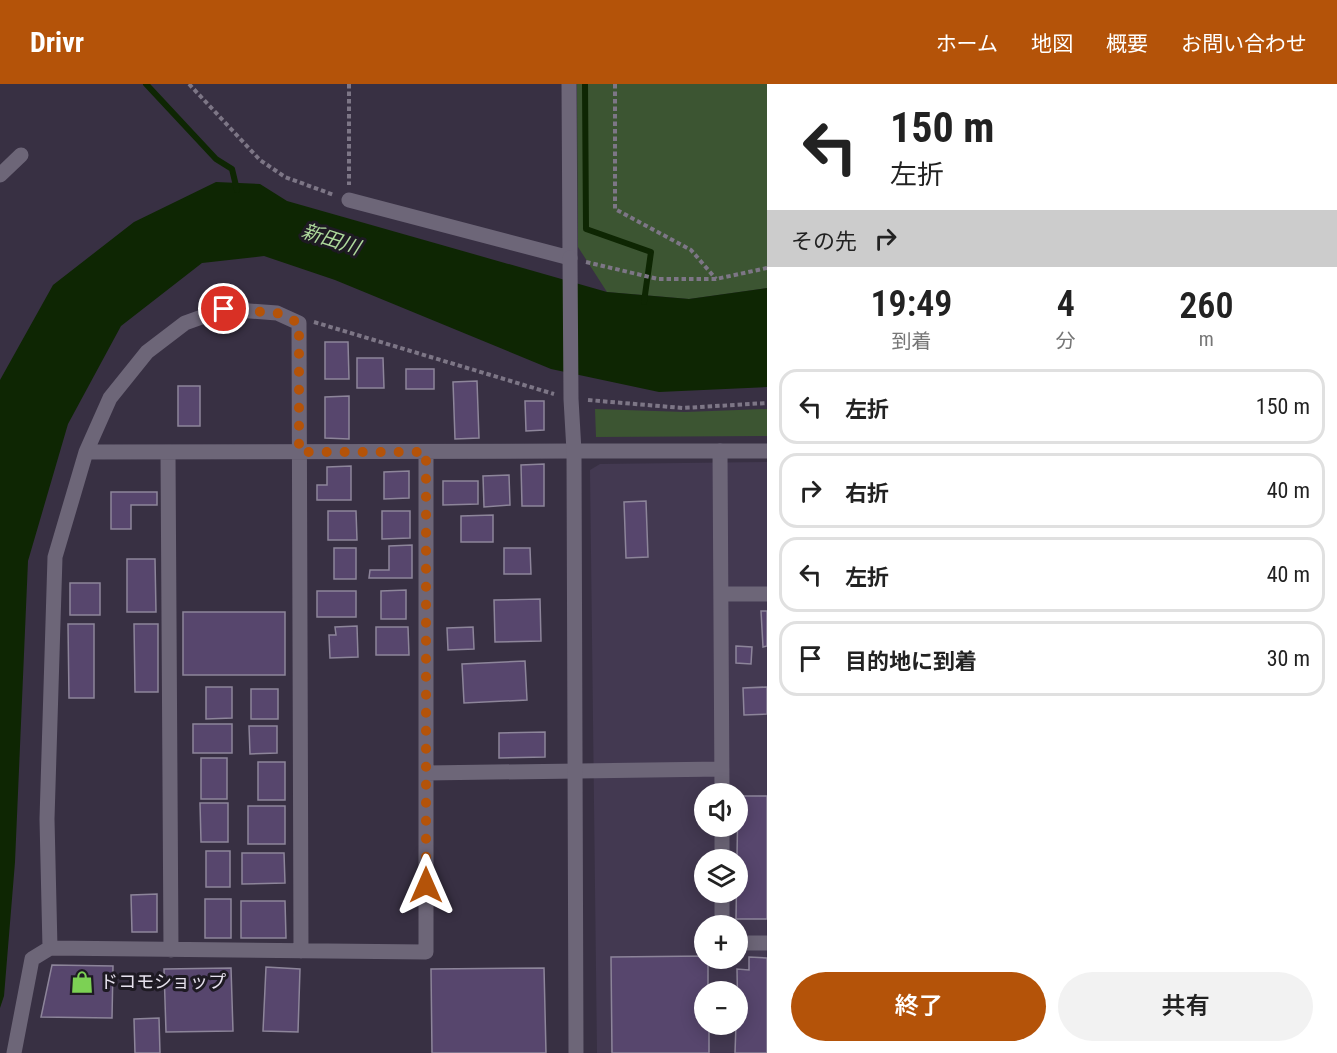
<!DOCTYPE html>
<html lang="ja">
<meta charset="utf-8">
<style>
:root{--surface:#fff;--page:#f2f2f2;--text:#222;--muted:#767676;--line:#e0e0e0;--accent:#b45309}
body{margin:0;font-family:"Roboto Condensed","Noto Sans JP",sans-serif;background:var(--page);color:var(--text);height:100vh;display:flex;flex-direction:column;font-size:22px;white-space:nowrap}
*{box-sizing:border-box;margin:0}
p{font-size:20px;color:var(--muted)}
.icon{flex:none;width:33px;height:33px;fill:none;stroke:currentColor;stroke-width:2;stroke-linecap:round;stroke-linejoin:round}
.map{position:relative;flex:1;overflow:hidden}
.panel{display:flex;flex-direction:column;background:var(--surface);width:570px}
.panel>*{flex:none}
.hud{background:#fff;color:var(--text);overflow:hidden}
.fabs{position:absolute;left:694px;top:699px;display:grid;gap:12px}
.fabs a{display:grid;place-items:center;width:54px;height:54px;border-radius:50%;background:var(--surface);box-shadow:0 3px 15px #0003;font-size:30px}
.pin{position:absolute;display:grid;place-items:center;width:51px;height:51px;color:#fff;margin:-26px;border:3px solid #fff;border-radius:50%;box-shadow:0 2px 6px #0007}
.me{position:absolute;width:66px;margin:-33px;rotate:0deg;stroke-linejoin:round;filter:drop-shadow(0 0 4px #0008)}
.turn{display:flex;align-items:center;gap:21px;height:126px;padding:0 24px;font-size:27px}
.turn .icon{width:78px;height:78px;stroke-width:2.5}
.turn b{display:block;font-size:42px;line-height:51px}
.then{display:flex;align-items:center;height:57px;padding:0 24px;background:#0003;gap:12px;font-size:22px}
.eta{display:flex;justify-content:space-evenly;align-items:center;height:102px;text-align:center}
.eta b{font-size:36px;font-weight:600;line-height:42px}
.button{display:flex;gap:12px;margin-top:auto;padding:12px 24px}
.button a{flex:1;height:69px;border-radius:36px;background:var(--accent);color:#fff;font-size:24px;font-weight:600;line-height:69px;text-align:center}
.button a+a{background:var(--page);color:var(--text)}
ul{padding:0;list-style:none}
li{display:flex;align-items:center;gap:18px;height:75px;margin:0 12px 9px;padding:0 12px;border:3px solid var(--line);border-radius:18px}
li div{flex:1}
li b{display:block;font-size:22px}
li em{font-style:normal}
header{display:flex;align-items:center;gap:36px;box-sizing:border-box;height:84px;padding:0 30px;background:var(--accent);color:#fff}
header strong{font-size:28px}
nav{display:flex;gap:33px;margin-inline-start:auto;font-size:21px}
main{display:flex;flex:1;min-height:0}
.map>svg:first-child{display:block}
.built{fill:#433951;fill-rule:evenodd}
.green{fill:#3c5532}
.water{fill:#0e2603}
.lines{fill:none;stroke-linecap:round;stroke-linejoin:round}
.stream{stroke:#0e2603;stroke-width:6}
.building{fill:#57466d;stroke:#8d859a;stroke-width:1.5}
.path{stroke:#7d7686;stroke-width:4;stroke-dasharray:4.5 3;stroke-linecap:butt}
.minor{stroke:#6d6678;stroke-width:15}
.tertiary{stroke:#6d6678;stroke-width:15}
.route{stroke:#b45309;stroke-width:10;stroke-dasharray:0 18}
.labels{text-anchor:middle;stroke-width:6;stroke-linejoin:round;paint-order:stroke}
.poi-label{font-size:18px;fill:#e6e1ed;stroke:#1e1a23;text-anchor:start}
.water-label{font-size:20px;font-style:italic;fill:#aeda9c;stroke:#1e1a23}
</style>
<header>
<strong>Drivr</strong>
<nav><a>ホーム</a><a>地図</a><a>概要</a><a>お問い合わせ</a></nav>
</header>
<main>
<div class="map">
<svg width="767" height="969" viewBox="0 0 767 969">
<rect width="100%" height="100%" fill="#383043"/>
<path class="built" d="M767,378V969H597L590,386L600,380ZM705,710H738V742H705ZM705,776H738V808H705ZM705,842H738V874H705ZM705,908H738V940H705Z"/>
<path class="green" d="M577,0H767V204L689,215L607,208L578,163Z
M595,325L685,328L767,325V352L596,353Z"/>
<path class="water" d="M216,98L260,100L287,117L607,208L689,215L767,204V303L659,308L551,285L335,196L264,172L202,179L121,242L68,340L28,477L15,778L4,912L0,924V296L53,201L134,138Z"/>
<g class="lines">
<path class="stream" d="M146,0L216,75L232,85L237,106
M585,0L586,145L651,168L644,218"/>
</g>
<path class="building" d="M325,258H348L349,295H325Z
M357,274H383L384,304H357Z
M406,285H434V305H406Z
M477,297L479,354L455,355L453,298Z
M178,302H200V342H178Z
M349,312V355L325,354V313Z
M525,317H544V346L526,347Z
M544,380V422H522L521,381Z
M351,382V416H317V401H327V383Z
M409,387V414L384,415V388Z
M509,391L510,421L484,423L483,392Z
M443,397H478V420L443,421Z
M111,408H157V421H131V445H111Z
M646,417L648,473L626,474L624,418Z
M328,427H356L357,456H328Z
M382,427H410V454L382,455Z
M493,431V458H461V432Z
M412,461V494H369L370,486H389V462Z
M334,464H356V495H334Z
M504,464H530L531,490H504Z
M127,475H155L156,528H127Z
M70,499H100V531H70Z
M406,506V535H381V507Z
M317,507H356V533H317Z
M540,515L541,557L495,558L494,516Z
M761,527H767V562L763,563Z
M183,528H285V591H183Z
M68,540H94V614H69Z
M134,540H158V608H135Z
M357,542L358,573L330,574L329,551H336L335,543Z
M376,543H408L409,571H376Z
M473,543L474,565L448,566L447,544Z
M736,562L752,563L751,580L736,579Z
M525,577L527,616L464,619L462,580Z
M206,603H232V634L206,635Z
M767,603V630L744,631L743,604Z
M251,605H278V635H251Z
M193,640H232V669H193Z
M249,642H277V669L250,670Z
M545,648V673L499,674V649Z
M201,674H227V715H201Z
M258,678H285V716H258Z
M738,712H767V835H736Z
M200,719H228V758H201Z
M248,722H285V760H248Z
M206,767H230V803H206Z
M242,769H284L285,799L242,800Z
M157,810V848H132L131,811Z
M205,815H231V854H205Z
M241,817H285L286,854H241Z
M705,872V874H708V908H705V940H709V969H612L611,873Z
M749,873L767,874V969H735L736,940H738L737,885L749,886Z
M52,881L113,882L112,934L41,933Z
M266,883L300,885L298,948L263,947Z
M231,884L233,947L166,948L164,885Z
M544,884L546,969H432L431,885Z
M159,934L160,969H135L134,935Z"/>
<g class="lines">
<path class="path" d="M189,0L260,76L285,93L334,111
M349,0V101
M615,0V125L691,166L716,195
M586,178L658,195H716L767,184
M314,238L554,310
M588,316L683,324L767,319"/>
<path class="minor" d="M0,91L21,71
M349,116L570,174L569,0
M720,367L722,710
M86,368L110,314L147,268L185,239L224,225L277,229L299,239L301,867
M168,369L171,866
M721,510H767
M426,689L722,685
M722,742V776
M722,808V842
M738,859H767
M50,864L426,868V368
M14,969L32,875L50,864L47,735L55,473L86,368L574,367"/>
<path class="tertiary" d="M570,174L571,315L574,367L576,969
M574,367H767"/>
</g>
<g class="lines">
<path class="route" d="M224,225L277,229L299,239V368H426V801"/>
</g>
<defs>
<g id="shop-bare" transform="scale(1.8)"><path d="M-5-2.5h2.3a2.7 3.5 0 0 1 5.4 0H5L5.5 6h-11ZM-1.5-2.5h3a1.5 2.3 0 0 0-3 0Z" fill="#7cd154" stroke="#1e1a23" stroke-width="2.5" paint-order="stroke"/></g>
</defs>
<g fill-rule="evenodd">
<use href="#shop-bare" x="82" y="898"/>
</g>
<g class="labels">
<g class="poi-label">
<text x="100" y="904">ドコモショップ</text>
</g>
<g class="water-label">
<text transform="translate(331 155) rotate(18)" y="7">新田川</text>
</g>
</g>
</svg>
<div class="fabs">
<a><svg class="icon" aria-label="sound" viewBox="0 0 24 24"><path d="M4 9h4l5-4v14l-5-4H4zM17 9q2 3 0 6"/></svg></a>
<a><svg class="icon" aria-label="layers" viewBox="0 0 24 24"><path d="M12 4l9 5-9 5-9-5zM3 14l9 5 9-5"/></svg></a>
<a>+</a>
<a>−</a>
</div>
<div class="pin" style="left:224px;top:225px;background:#d93025"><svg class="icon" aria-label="arrive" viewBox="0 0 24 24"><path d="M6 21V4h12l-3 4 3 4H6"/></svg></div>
<svg class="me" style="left:426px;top:801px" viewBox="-20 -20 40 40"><path d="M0-17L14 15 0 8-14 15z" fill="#b45309" stroke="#fff" stroke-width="4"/></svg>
</div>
<section class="panel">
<div class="hud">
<div class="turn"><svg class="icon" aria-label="left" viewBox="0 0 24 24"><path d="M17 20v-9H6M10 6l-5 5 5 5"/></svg><div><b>150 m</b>左折</div></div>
<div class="then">その先<svg class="icon" aria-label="right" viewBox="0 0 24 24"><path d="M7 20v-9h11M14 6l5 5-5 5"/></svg></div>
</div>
<div class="eta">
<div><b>19:49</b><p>到着</p></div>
<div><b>4</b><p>分</p></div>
<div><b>260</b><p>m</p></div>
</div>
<ul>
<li><svg class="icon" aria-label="left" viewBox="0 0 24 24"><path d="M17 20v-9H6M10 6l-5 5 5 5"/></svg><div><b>左折</b></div><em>150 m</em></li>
<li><svg class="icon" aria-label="right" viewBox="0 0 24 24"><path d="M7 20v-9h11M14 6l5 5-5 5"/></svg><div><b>右折</b></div><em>40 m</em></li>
<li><svg class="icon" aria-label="left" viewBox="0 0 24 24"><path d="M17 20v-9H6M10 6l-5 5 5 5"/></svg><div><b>左折</b></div><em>40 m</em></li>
<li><svg class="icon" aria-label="arrive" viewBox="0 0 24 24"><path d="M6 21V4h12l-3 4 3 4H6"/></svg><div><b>目的地に到着</b></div><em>30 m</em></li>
</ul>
<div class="button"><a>終了</a><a>共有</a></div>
</section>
</main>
